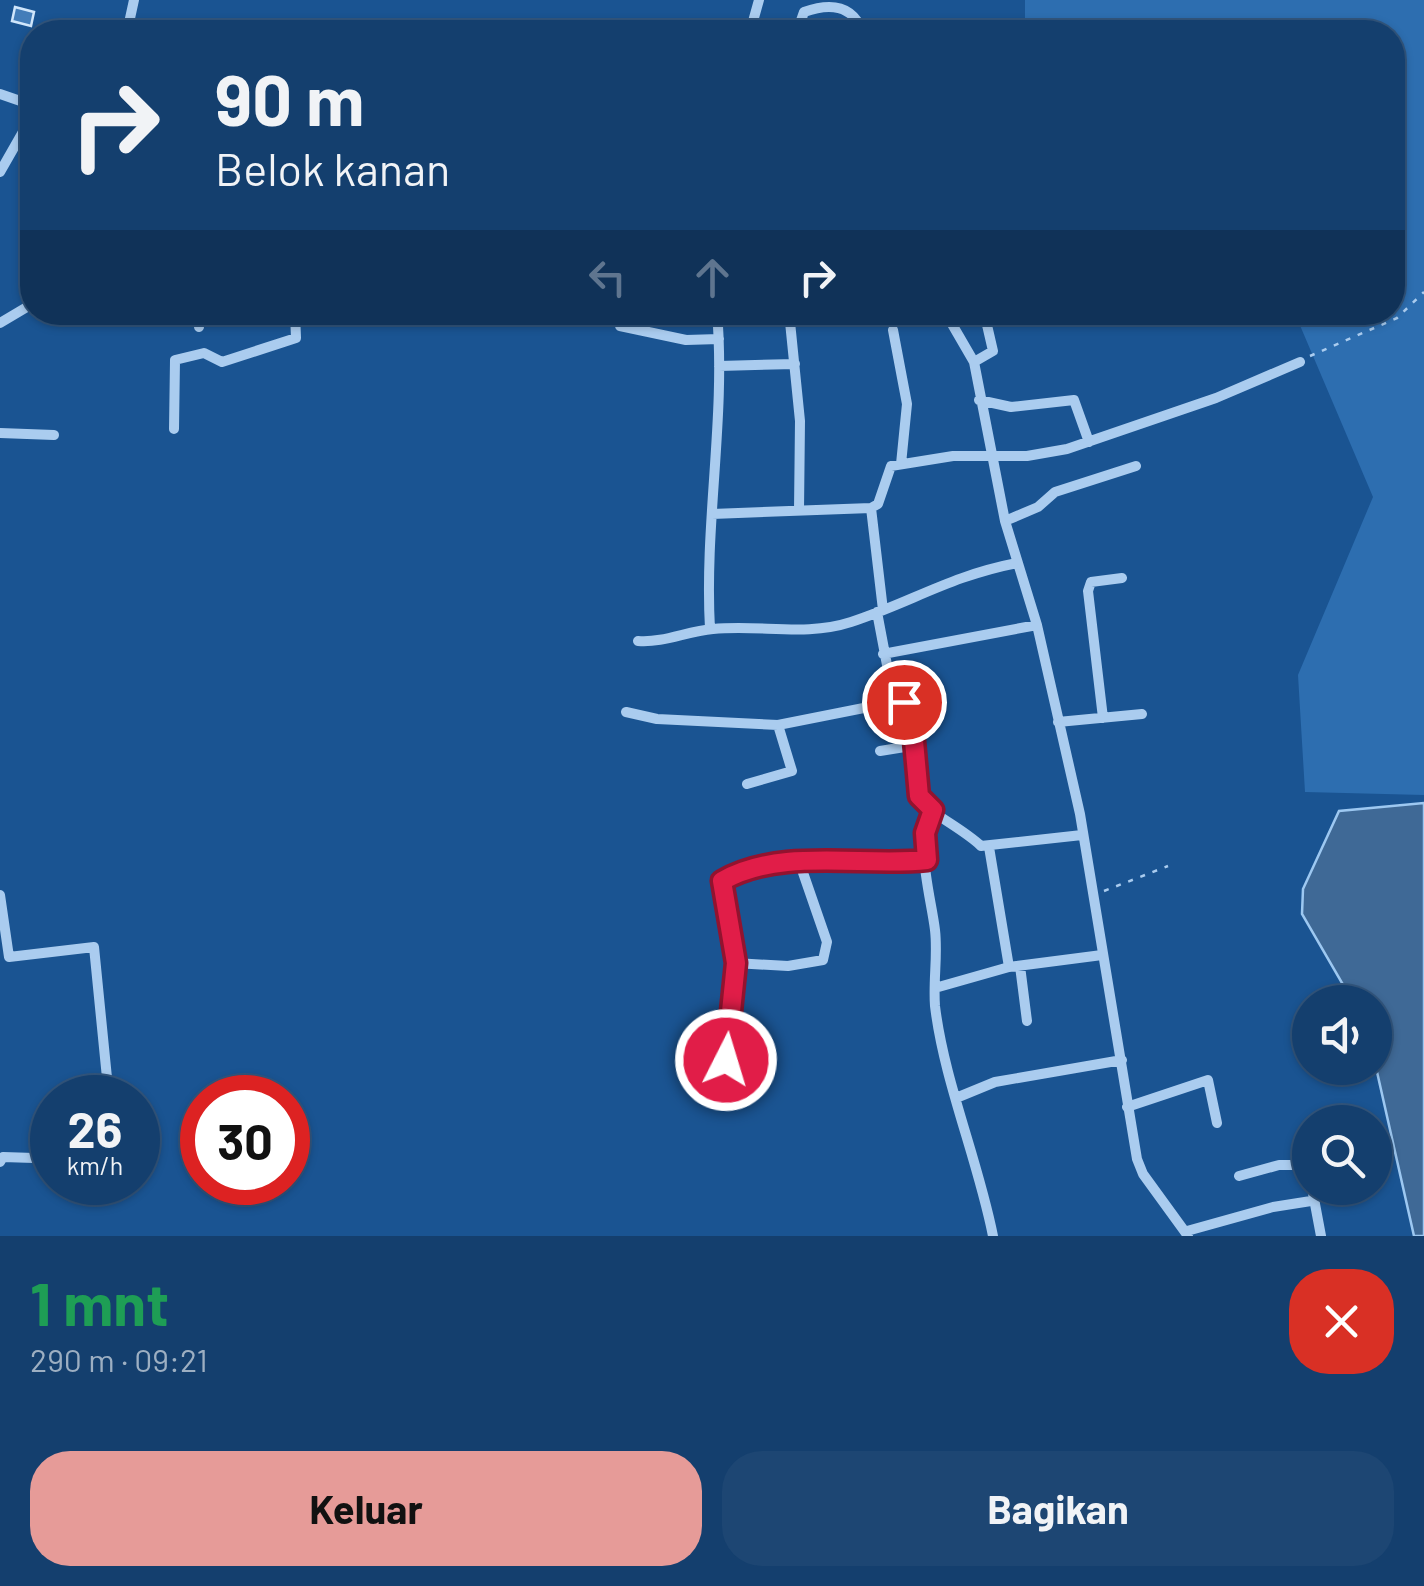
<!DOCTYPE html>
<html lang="id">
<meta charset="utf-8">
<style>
:root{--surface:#143f6e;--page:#1d4673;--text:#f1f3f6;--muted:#9dafc2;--line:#335881;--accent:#e69b98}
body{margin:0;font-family:Barlow,sans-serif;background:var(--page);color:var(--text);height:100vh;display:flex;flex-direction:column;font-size:38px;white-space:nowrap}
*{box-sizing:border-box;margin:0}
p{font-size:32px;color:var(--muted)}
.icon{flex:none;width:55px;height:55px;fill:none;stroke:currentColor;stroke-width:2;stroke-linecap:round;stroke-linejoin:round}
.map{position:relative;height:1236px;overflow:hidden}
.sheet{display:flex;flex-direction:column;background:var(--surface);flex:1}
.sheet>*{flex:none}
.guide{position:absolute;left:20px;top:20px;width:1385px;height:305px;border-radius:40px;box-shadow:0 2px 8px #0004,0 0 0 2px var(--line);background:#143f6e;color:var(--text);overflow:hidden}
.fabs{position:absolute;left:1292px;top:985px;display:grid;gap:20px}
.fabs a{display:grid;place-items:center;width:100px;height:100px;border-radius:50%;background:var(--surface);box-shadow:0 2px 8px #0004,0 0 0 2px var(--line);font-size:50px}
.speed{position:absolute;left:30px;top:1075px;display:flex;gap:20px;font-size:50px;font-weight:700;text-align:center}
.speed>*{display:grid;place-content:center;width:130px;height:130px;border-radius:50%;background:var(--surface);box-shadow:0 2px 8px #0004,0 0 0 2px var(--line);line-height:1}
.speed small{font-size:25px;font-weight:400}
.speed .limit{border:15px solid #d22;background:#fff;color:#111}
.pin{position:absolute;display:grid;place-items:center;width:85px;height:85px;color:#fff;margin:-42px;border:5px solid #fff;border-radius:50%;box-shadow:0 2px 10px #0007}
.me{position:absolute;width:110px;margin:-55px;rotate:5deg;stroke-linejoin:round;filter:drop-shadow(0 0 8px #0008)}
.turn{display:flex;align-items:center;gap:35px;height:210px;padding:0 30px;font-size:45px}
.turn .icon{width:130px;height:130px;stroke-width:2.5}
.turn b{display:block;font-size:70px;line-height:85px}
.lanes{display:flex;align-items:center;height:95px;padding:0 30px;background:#0003;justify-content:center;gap:50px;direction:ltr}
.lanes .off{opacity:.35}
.round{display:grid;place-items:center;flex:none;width:105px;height:105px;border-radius:40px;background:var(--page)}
.summary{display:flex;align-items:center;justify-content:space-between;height:170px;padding:0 30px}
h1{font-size:60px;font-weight:700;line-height:75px;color:#1e9e55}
.action{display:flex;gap:20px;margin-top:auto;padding:20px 30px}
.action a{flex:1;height:115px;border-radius:40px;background:var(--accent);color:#111;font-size:40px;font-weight:700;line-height:115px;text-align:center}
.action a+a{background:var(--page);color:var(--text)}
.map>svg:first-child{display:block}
.green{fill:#2d6eb0}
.water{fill:#3f6996;stroke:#9dc8f1;stroke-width:2.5}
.building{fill:#437db9;stroke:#d0e6fb;stroke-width:2.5}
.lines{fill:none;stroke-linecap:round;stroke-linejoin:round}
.path{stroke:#aaccef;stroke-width:2.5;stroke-dasharray:5 8;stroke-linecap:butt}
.street{stroke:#aaccef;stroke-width:10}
.route-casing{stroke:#92132f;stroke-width:25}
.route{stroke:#e11d48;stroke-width:18}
</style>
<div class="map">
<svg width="1424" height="1236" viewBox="0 0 1424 1236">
<rect width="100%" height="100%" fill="#1a5492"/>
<path class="green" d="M1025,0H1424V795L1305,792L1298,675L1373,497L1296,316L1259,313L1392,312V32H1025Z"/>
<path class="water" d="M1424,803V1236H1414L1375,1063V1002H1353L1302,914L1303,889L1339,811Z"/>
<path class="building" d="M15,7L34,12L31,26L12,21Z"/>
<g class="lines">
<path class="path" d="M1310,356L1397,318L1424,292
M1104,891L1168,866"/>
<path class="street" d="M127,32L134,0
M750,32L759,0
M797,32L804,12C829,3 852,4 863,32
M0,94L32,105
M0,172L32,116
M198,312L199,327
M789,312L800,421L799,511
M945,312L974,362
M0,323L32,304
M987,325L993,351L974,362L1005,521L1037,625L1080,814L1137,1159L1143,1174L1188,1236
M620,326L686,340L719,339
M893,330L907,404L901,464
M719,366L795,364
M979,400L1011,407L1074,400L1089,442
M174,429L175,360L204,353L222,362L296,338L295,312
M0,433L54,435
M871,508L883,610
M712,514L871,508L878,504L891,466L953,456H1027L1067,449L1216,398L1300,362
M1005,521L1038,507L1055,492L1136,466
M877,612L894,702L911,708C915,727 914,793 923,803C935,816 963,829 981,846L1082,835
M710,629C704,523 726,418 717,312
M638,641C664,643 687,631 713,629C760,624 805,637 851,622C912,602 950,576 1017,563
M883,654L1037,625
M626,712L657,719L778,725L894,702
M1103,718L1088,591L1091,582L1122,578
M1058,722L1142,714
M880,751L917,745
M747,784L792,771L778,725
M933,810C913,839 931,896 935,930C938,956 933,980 935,1006C944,1081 978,1160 993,1236
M989,847L1009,967
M0,895L9,957L94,947L109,1098
M735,963L788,966L823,960L827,942L800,864
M1020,966L1027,1021
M935,988L1009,967L1102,955
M727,1060L735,963L722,881C777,848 866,866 927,860
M956,1098L995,1082L1122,1060
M1127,1107L1208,1080L1217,1123
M1303,1139L1310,1175
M0,1162L3,1157L34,1158L52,1168
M1239,1176L1279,1165H1309
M78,1182L93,1186L98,1182
M1312,1188L1321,1236
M1187,1231L1273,1207L1311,1201"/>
</g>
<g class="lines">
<g class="route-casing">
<path id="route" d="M726,1060L736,963L722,881C781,847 862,867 927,860L925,833L933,810L919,796L911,708L904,702"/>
</g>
<use href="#route" class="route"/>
</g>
</svg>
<div class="fabs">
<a><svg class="icon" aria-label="sound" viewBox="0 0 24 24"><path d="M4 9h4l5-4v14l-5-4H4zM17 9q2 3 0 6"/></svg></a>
<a><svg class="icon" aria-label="search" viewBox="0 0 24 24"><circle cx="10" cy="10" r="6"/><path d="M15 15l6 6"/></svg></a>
</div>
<div class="speed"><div>26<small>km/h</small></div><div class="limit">30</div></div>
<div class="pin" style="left:904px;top:702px;background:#d93025"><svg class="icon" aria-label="arrive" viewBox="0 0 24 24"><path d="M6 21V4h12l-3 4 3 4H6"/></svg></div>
<svg class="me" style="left:726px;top:1060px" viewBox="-20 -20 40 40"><circle r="17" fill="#e11d48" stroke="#fff" stroke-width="3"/><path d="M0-11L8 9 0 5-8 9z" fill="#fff"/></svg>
<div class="guide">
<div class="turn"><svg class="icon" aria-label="right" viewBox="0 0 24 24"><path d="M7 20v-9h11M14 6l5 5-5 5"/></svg><div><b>90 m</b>Belok kanan</div></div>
<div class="lanes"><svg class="icon off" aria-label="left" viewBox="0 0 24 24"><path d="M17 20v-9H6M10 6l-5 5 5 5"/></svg><svg class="icon off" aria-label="ahead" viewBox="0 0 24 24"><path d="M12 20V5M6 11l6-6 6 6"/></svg><svg class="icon" aria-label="right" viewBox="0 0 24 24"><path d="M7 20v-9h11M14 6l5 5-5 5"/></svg></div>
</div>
</div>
<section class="sheet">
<div class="summary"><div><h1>1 mnt</h1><p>290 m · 09:21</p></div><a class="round" style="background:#d93025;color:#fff"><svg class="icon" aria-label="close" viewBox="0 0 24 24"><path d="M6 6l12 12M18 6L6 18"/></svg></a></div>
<div class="action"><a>Keluar</a><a>Bagikan</a></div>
</section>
